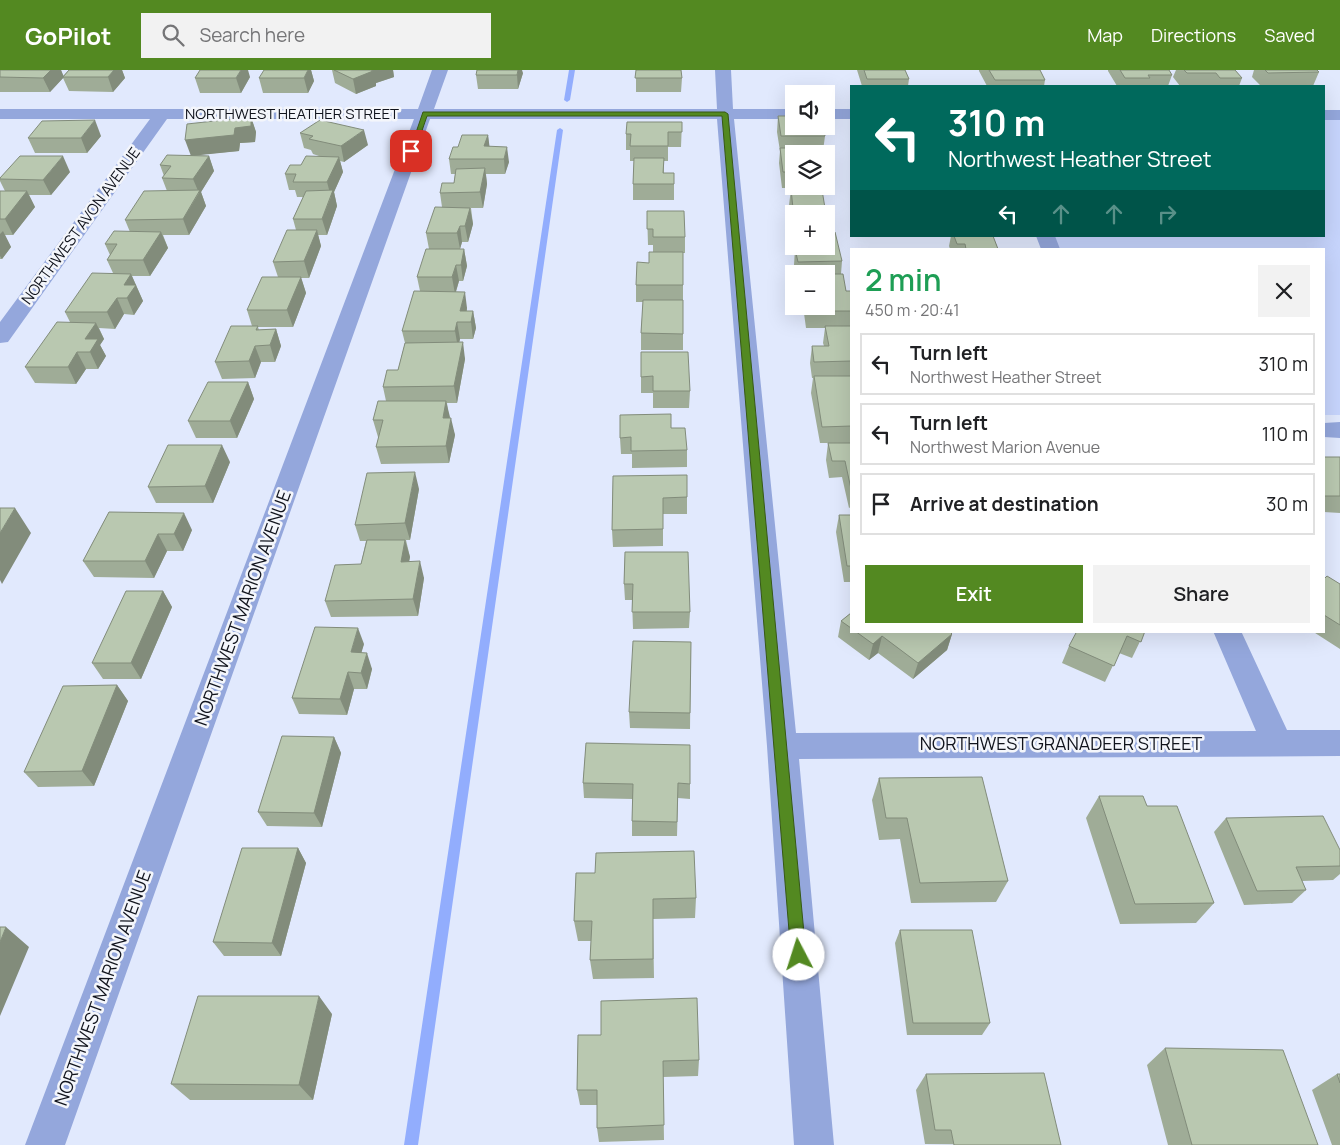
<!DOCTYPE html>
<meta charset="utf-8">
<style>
:root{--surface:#fff;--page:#f2f2f2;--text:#202124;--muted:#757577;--line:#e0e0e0;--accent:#538921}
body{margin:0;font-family:Manrope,sans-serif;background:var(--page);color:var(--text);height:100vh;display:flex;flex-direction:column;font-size:19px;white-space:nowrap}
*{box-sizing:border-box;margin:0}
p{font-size:16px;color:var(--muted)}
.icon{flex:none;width:28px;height:28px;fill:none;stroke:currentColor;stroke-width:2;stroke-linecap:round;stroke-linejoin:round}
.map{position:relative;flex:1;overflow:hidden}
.details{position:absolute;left:850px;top:178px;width:475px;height:385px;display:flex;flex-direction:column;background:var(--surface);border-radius:0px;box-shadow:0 5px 20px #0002}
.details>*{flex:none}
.hud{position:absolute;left:850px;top:15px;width:475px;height:152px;border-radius:0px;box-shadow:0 5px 20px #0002;background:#00695c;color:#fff;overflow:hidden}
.controls{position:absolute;left:785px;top:15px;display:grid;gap:10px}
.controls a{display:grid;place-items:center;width:50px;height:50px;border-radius:0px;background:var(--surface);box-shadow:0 5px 20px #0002;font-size:25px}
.pin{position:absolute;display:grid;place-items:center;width:42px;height:42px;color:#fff;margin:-21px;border-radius:10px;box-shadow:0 2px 8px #0006}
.me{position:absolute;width:55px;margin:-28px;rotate:355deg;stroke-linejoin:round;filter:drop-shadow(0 0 4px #0008)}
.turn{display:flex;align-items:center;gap:18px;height:105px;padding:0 15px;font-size:22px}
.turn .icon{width:65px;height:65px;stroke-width:2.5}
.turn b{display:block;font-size:35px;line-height:42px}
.lanes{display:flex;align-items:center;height:48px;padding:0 15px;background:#0003;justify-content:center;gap:25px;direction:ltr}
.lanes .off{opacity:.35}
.round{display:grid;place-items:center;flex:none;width:52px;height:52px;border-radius:0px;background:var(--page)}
.summary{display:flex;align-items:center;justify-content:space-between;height:85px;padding:0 15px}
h1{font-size:30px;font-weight:600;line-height:38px;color:#1e9e55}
.action{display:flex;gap:10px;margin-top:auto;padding:10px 15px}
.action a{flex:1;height:58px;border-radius:0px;background:var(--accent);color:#fff;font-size:20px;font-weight:600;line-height:58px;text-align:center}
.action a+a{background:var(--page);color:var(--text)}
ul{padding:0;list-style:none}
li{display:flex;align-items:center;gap:15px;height:62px;margin:0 10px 8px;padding:0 5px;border:2px solid var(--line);border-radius:0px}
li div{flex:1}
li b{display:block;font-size:19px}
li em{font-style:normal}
header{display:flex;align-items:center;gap:30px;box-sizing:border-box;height:70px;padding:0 25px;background:var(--accent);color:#fff}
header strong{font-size:24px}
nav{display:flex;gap:28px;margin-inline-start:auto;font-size:18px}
.search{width:350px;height:45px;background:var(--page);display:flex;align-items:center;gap:12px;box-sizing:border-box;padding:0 18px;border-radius:0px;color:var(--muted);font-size:19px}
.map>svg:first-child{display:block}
.green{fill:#c6d4fc}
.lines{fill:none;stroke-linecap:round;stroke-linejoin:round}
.stream{fill:#92adfd;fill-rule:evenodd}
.minor{fill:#94a7dc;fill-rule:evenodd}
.wall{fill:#9fac97}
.shaded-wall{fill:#828c7b}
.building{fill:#b9c8b0;stroke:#828c7b}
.route{fill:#538921;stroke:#365915}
.labels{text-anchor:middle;stroke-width:5;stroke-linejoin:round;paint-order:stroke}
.far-street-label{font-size:15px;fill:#10131c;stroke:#f4f6fb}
.street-label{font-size:18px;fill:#10131c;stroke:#f4f6fb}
</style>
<header>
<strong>GoPilot</strong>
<div class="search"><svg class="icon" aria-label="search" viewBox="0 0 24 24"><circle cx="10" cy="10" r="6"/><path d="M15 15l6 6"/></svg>Search here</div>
<nav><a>Map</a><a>Directions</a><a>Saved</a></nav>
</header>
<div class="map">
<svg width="1340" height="1075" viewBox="0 0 1340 1075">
<rect width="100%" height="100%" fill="#e1e9fd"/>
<path class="green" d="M1324,48H1340V345H1324V179H1059L1053,166H1324Z"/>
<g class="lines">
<path class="stream" d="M569,0H575L570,30L567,32L564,30Z
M560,58L563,60L418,1075H404L557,60Z"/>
<path class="minor" d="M432,0H448L434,39H717L715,0H731L733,39H794V49H734L796,663L1256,661L1213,561H1241L1287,660H1340V686L799,689L834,1075H794L767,676L717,49H430L65,1075H25L414,49H167L8,272L0,273V252L150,49H0V39H418Z
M826,39H851V49H826Z
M1324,40H1340V50H1324Z
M1036,166H1055L1060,179H1041Z
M1340,352V368L1324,367V353Z"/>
</g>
<path class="wall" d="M0,0H61L63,6L69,0H122L125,8L113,22L69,21L63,8L50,22H0Z
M311,0L314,11L308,23H263L259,8Z
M332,0H393L394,7L376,13V16L356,24L335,13Z
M636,0L682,8L681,22H636Z
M857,0H905L909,9L908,16H862Z
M979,0H1040L1045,10L1044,16H987L979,1Z
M1108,0H1169L1172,5L1168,16H1117L1108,1Z
M1176,0H1235L1242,8L1239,16H1180L1173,7Z
M1254,0H1317L1319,2L1313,16H1261L1252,7Z
M523,3L518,19H478L476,5Z
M250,7L241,23H200L195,8Z
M778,46L825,66L823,81H812L794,84V116H814L813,118H782L779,93L780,81L777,62Z
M251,47L256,62L255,72L240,73L239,81L194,85L209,86L214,101L201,122L206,136L189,165H163L168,178L150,206H132L143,231L134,245L124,244L115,259L99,258L104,269L100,275L106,286L98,299H86L76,314L35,313L25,297L70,252L65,242L113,203L107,190L110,185L105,174L130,162L125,150L167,121L162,108L164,106L160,95L191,85Z
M682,52L681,77H668V91H664V103H674V130H633V114L634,91H630V80H626V64Z
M300,63L368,75L344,92L340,91L343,102L334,122L337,136L327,165H318L321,176L309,208H301L306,223L293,257H258L259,260L276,259L281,276L275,292H261L255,308L222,309L215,292L252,256L247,240L278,207L273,192L296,160L293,149L303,127H297L295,120H289L285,104L301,95L322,87L313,84L311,80L304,78Z
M488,65L489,76L509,92L505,104H486L487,114L483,138H471L473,154L468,172H462L460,179H429L426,163L442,137L440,123L454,113L455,104H451L449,89L458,77Z
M101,66L87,83H35L28,68Z
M70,102L51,125H29L35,137L13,165H5L11,177L2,189H0V121H5L0,111V108Z
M791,119L794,144V168H793L789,135Z
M647,141L685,167V183H683V280H641V263L643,232H636V215L649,193L653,182V175H648Z
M951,166H993L998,179H950L949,176Z
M802,176H826L842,191L841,204L846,221H851V437L849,438L842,407L829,408L826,390L828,373H820L811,323L813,308H812L810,293L812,276H824L823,273L825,258H806L803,236H826V204H795L794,195L795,179H802Z
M464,179L467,196L463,211H459L456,222L467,238V241H473L476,258L473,269H460L459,272L465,289L457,333H447L449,348L455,365L449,393L381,394L376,377L379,367H378L373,350L386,331L383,317L398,300L405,273L402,261L420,221L417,207Z
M641,282L690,321L689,338H653V323H641Z
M248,312L254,329L237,368H196L188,351Z
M671,358L687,380V397L632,398V384H621L620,368Z
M1324,387H1340V443L1324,442Z
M230,392L213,433H156L148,417Z
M613,406L687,427V444H663V476L613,477L612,460Z
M419,419L410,470H406L410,487L409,491L424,508L418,546L331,547L325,531L361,494L366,471H360L355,455Z
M109,442L192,460L183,481H167L154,508L94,507L83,491Z
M839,445H851V512H844L836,462Z
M625,482L690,542L689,558L633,559L632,530H625L624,514Z
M1324,509L1340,514V579L1312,561H1324Z
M163,521L172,537L141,609H103L92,593Z
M851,543V561H949L952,564L947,580L913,609L878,583L869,590L838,567L841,551Z
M1145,561L1132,588L1119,583L1105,612L1062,593L1069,576Z
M691,572L690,659L630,658L629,642Z
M364,574L361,582L372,599L367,619H354L347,645L299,644L292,628Z
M117,615L128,631L94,716L38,717L24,702Z
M334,667L341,683L322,757L267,756L258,742Z
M586,673L690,714V729L678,728L677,766H632V751L633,729L584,728L583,713Z
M879,708L1008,811L996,832L911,833L900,769L879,770L872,730Z
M1099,726L1147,736L1214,833L1196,853L1120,854L1086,748Z
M1226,748L1340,780V804L1333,810L1302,811L1306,820L1292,833L1244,835L1214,762Z
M298,778L306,793L281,886H224L213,872Z
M576,803L696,828L695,848L653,849L654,908L593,909L590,890L591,871H578L574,851Z
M900,860L990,953L982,965H907L895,873Z
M332,944L313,1030H190L171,1014Z
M578,965L699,990L698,1006L663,1007L664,1070L599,1072L597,1058V1035H580L577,1020Z
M1165,978L1318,1075H1168L1147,995Z
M926,1004L1061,1075L925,1074L916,1020Z
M1337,1004H1340V1075H1332L1312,1020Z"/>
<path class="shaded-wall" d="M51,0H61L64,7L50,22L43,8Z
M114,0H122L125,8L113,22L108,7Z
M241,0H248L250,7L241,23L236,8Z
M308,0H311L314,11L308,23L304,8Z
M370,0H393L394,7L376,13V16L356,24L353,9Z
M518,0H522L523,3L518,19L517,5Z
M251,47L256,62L255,72L240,73L239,81L191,86L185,70L235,58Z
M95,50L101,66L87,83L81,68Z
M364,60L368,75L344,92L341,76Z
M488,65L490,80L484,76Z
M507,77L509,92L505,104L504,89Z
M63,86L70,102L51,125L43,110Z
M209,86L214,101L201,122L206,136L189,165L183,149L199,123L193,109Z
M339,87L343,102L334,122L337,136L327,165L322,149L331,127L327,112Z
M485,98L487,114L483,138L480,122Z
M27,121L35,137L13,165L5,149Z
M470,138L473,154L468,172L465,156Z
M460,156L462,172L460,179L457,163Z
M317,160L321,176L309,208L304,191Z
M3,161L11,177L2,189L0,186V164Z
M161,162L168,178L150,206L143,190Z
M464,179L467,196L463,211L461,195Z
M456,195L459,211L455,224L452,207Z
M131,204L143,231L134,245L127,228L124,215Z
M301,207L306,223L293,257L287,240Z
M465,222L467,238L464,252L460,241Z
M117,228L124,244L115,259L107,242Z
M473,241L476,258L473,269L471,252Z
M457,252L460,269L458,278L455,261Z
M96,253L104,269L100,275L106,286L98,299L90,282L85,269Z
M276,259L281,276L275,292L270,275Z
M463,272L465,289L457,333L454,316Z
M255,276L261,292L255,308L249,291Z
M77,282L86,299L76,314L68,297Z
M248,312L254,329L237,368L230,351Z
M446,331L450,347L446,365L443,348Z
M451,348L455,365L449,393L446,376Z
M222,375L230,392L213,433L205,416Z
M415,402L419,419L410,470L405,453Z
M15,438L31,463L2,514L0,510V463Z
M184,443L192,460L183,481L174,464Z
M158,464L167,481L154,508L145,491Z
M405,470L410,487L406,508L401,492Z
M420,491L424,508L418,546L413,529Z
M163,521L172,537L141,609L131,593Z
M358,558L364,574L357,598L351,582Z
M952,564L947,580L913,609L918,593Z
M882,566L878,583L869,590L873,574Z
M367,583L372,599L367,619L361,603Z
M348,602L354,619L347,645L340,629Z
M117,615L128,631L94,716L82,701Z
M334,667L341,683L322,757L314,743Z
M298,778L306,793L281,886L272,873Z
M6,857L29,877L0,946V872Z
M319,926L332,944L313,1030L299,1015Z"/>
<path class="building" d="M0,0H51L43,8L0,7Z
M69,0H114L108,7H63Z
M200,0H241L236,8H195Z
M264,0H308L304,8H259Z
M334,0H371L373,1L353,9Z
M477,0H518L517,5H476Z
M636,0H681L682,8H635Z
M864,0H905L909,9H867Z
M989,0H1040L1045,10H995Z
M1120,0H1169L1172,5H1148L1150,8H1125Z
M1184,0H1235L1242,8H1220L1216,3H1187Z
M1265,0H1317L1319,2L1268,3Z
M778,46H794V56H823L825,66H781Z
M251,47V56L235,58L234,65L185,70L187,54Z
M95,50L81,68H28L42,51Z
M320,50L364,60L341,76L309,69L313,66L300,63Z
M627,52H682V62H668V76H630L631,64H626Z
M462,65H488L484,76L507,77L504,89H449L453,77H458Z
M780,78H811L812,82H825V84H794V102H783Z
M167,85L209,86L193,109L162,108L171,96L160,95Z
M20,86H63L43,110L0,109V108Z
M306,86L339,87L327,112H293L296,104H285L290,95H301Z
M634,88H664L663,103H674V114H633Z
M485,98L480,122L440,123L442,113H454L456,99Z
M791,119L822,120L826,144H794V148Z
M200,120L183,149L125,150L144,121Z
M333,120L322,149H293L306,121Z
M0,121H27L5,149H0Z
M435,137L470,138L465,156H460L457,163H426Z
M647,141H684L685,167H653V159H647Z
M287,160H317L304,191L273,192Z
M114,161L161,162L143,190H107L117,174H105Z
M826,162H835L842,191L798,192L795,179H807L806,176H826Z
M954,166H993L998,179H966L965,174H957Z
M426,179H464L461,195H456L452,207H417Z
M649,182H683V215H636L637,192L649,193Z
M92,203L131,204L124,215H136L127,228H117L107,242H65Z
M803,204H843L846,221H851V241H807V236H826V204Z
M262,207H301L287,240H247Z
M414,221L465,222L460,241H473L471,252H457L455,261H402Z
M643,230H683V264L641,263Z
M57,252L96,253L85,269H98L90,282H77L68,297H25Z
M231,256H258L256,260L276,259L270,275L255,276L249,291L215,292Z
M825,256H851V291L814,292L812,276H829Z
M463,272L454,316L383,317L387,300H398L405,273Z
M641,282H688L690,321H653V306L641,307Z
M814,306H851V356L822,357Z
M208,312H248L230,351H188Z
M378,331H446L443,348H451L446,376L376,377L383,350H373Z
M671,344V358H685L687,380L631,381V367L620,368V345Z
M828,373H851V419L845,391H832Z
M168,375H222L205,416L148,417Z
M1324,387H1340V426H1324Z
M415,402L405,453L355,455L367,403Z
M687,405V427L663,428V459L612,460L613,406Z
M0,438H15L0,463Z
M109,442L184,443L174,464H158L145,491H83Z
M839,445H851V496H847Z
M367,470H405L401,492L420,491L413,529L325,531L335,495L361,494Z
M625,482H688L690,542H632L633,514H624Z
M1327,506L1340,514V555L1324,545V509Z
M126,521H163L131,593H92Z
M851,543V558L841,551Z
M315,557L358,558L351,582L367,583L361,603L348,602L340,629L292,628Z
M855,561H949L952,564L918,593L882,566L873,574Z
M1077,561H1145L1141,572L1127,566L1114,596L1069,576Z
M633,571L691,572L690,643L629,642Z
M117,615L82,701L24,702L63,616Z
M282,666L334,667L314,743L258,742Z
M586,673L690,675V714L678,713L677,752L632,751L633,714L583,713Z
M982,707L1008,811L920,813L907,748H886L879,708Z
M1099,726H1143L1147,736H1177L1214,833L1135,834Z
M1323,746L1340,780V796L1296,797L1306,820L1257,821L1226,748Z
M242,778H298L272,873L213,872Z
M694,781L696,828L653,829V889L590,890L592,851H574L576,803H595L596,783Z
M0,857H6L0,872Z
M900,860H972L990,953H913Z
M198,926H319L299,1015L171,1014Z
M697,928L699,990L663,991L664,1055L597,1058V1020H577L578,965H601V931Z
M1165,978L1283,980L1318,1075H1192Z
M1044,1003L1061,1075H954L951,1060H935L926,1004Z
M1337,1004H1340V1013Z"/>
<path class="route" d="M423,42H725L728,44L806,885L804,890L799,892L793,890L791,885L722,46H427L415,81L409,83Z"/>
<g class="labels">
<g class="far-street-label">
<text x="292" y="49">NORTHWEST HEATHER STREET</text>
<text transform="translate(81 156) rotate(-54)" y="5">NORTHWEST AVON AVENUE</text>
</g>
<g class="street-label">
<text transform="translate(243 538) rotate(-70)" y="6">NORTHWEST MARION AVENUE</text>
<text x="1061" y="680">NORTHWEST GRANADEER STREET</text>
<text transform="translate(103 918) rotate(-70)" y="6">NORTHWEST MARION AVENUE</text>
</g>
</g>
</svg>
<div class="controls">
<a><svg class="icon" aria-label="sound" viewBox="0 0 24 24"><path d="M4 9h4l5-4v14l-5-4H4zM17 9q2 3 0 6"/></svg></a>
<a><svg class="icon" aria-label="layers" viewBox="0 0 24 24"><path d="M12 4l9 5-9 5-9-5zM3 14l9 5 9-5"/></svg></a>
<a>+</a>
<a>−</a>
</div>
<div class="pin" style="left:411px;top:81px;background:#d93025"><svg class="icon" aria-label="arrive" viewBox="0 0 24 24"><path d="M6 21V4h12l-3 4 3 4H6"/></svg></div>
<svg class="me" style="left:799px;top:885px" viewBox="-20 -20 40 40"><circle r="19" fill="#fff"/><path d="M0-13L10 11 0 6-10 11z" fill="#538921"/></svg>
<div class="hud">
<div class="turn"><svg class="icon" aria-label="left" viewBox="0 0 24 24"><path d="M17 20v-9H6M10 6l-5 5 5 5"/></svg><div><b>310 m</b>Northwest Heather Street</div></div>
<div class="lanes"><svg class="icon" aria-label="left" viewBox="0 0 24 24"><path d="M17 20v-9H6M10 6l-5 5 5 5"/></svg><svg class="icon off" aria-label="ahead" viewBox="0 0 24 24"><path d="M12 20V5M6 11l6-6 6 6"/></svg><svg class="icon off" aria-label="ahead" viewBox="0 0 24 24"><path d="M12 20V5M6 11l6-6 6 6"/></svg><svg class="icon off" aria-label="right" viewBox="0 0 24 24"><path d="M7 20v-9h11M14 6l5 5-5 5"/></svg></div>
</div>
<section class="details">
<div class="summary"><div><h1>2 min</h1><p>450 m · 20:41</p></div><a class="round"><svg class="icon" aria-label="close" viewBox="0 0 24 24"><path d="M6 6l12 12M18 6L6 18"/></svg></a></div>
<ul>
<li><svg class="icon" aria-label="left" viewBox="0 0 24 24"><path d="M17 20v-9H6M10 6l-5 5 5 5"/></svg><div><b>Turn left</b><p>Northwest Heather Street</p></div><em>310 m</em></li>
<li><svg class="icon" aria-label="left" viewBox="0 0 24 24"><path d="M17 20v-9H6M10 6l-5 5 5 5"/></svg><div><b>Turn left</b><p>Northwest Marion Avenue</p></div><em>110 m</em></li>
<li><svg class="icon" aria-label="arrive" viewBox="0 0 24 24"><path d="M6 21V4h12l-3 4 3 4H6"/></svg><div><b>Arrive at destination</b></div><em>30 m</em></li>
</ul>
<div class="action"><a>Exit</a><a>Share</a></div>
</section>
</div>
